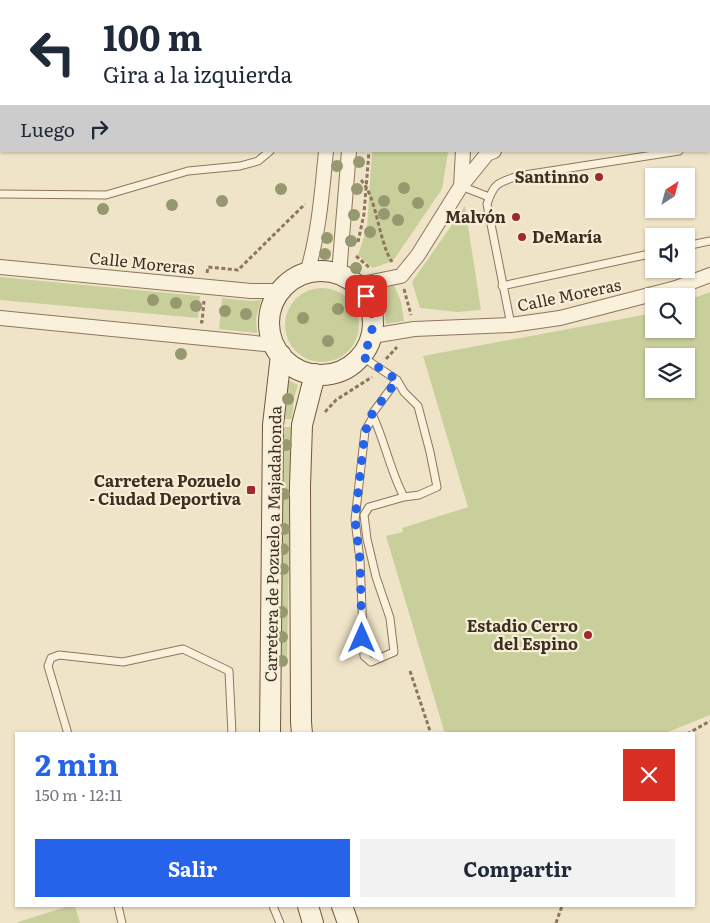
<!DOCTYPE html>
<html lang="es">
<meta charset="utf-8">
<style>
:root{--surface:#fff;--page:#f2f2f3;--text:#1f2937;--muted:#747a83;--accent:#2563eb}
body{margin:0;font-family:Literata,serif;background:var(--page);color:var(--text);height:100vh;display:flex;flex-direction:column;font-size:19px;white-space:nowrap}
*{box-sizing:border-box;margin:0}
p{font-size:16px;color:var(--muted)}
.icon{flex:none;width:28px;height:28px;fill:none;stroke:currentColor;stroke-width:2;stroke-linecap:round;stroke-linejoin:round}
.map{position:relative;flex:1;overflow:hidden}
.sheet{position:absolute;left:15px;top:732px;width:680px;height:175px;display:flex;flex-direction:column;background:var(--surface);border-radius:0px;box-shadow:0 1px 4px #0004}
.sheet>*{flex:none}
.top-card{position:absolute;left:0px;top:0px;width:710px;height:152px;box-shadow:0 1px 4px #0004;background:#fff;color:var(--text);overflow:hidden}
.needle{width:32px;rotate:36deg}
.tools{position:absolute;left:645px;top:168px;display:grid;gap:10px}
.tools a{display:grid;place-items:center;width:50px;height:50px;border-radius:0px;background:var(--surface);box-shadow:0 1px 4px #0004;font-size:25px}
.pin{position:absolute;display:grid;place-items:center;width:42px;height:42px;color:#fff;margin:-21px;border-radius:10px;box-shadow:0 2px 8px #0006}
.me{position:absolute;width:55px;margin:-28px;rotate:0deg;stroke-linejoin:round;filter:drop-shadow(0 0 4px #0008)}
.turn{display:flex;align-items:center;gap:18px;height:105px;padding:0 20px;font-size:22px}
.turn .icon{width:65px;height:65px;stroke-width:2.5}
.turn b{display:block;font-size:35px;line-height:42px}
.then{display:flex;align-items:center;height:48px;padding:0 20px;background:#0003;gap:10px;font-size:19px}
.round{display:grid;place-items:center;flex:none;width:52px;height:52px;border-radius:0px;background:var(--page)}
.summary{display:flex;align-items:center;justify-content:space-between;height:85px;padding:0 20px}
h1{font-size:30px;font-weight:700;line-height:38px;color:var(--accent)}
.cta{display:flex;gap:10px;margin-top:auto;padding:10px 20px}
.cta a{flex:1;height:58px;border-radius:0px;background:var(--accent);color:#fff;font-size:20px;font-weight:700;line-height:58px;text-align:center}
.cta a+a{background:var(--page);color:var(--text)}
.map>svg:first-child{display:block}
.green{fill:#c9cf9b;fill-rule:evenodd}
.lines{fill:none;stroke-linecap:round;stroke-linejoin:round}
.lane-casing{stroke:#8d765c;stroke-width:9}
.street-casing{stroke:#8d765c;stroke-width:16}
.secondary-casing{stroke:#6f573f;stroke-width:22}
.path{stroke:#8d765c;stroke-width:3;stroke-dasharray:4 2.5;stroke-linecap:butt}
.lane{stroke:#faf1dc;stroke-width:7}
.street{stroke:#faf1dc;stroke-width:14}
.secondary{stroke:#faf1dc;stroke-width:20}
.tree{fill:#96986f}
.route{stroke:#2563eb;stroke-width:9;stroke-dasharray:0 16.2}
.poi-dot{fill:#9e2a2b;stroke:#f7eed8;stroke-width:2}
.labels{text-anchor:middle;stroke-width:4.5;stroke-linejoin:round;paint-order:stroke}
.poi-label{font-size:16px;font-weight:bold;fill:#3d2e20;stroke:#f7eed8;text-anchor:end}
.street-label{font-size:16px;fill:#3d2e20;stroke:#f7eed8}
</style>
<div class="map">
<svg width="710" height="923" viewBox="0 0 710 923">
<rect width="100%" height="100%" fill="#f0e4c8"/>
<path class="green" d="M372,151H448V153L442,189L393,261L373,268L358,255L367,228Z
M465,206L481,310L457,312L420,308L412,282Z
M0,277L200,296L198,318L0,300Z
M394,285L401,302L404,321L386,324L384,307L378,290Z
M285 325a37 37 0 1 1 74 0a37 37 0 1 1-74 0Z
M710,292V715L663,734H445L386,536L403,532L402,528L468,507L423,356L654,313V329H686V301ZM654,356H686V389H654Z
M222,298L251,301L261,300L256,318L257,333L219,329Z
M283,377L298,385L294,398L292,419H282Z
M281,427H291L287,665L275,666Z
M69,906H75L80,923H18V922Z"/>
<g class="lines">
<g class="lane-casing">
<path id="lane" d="M10,0L11,1
M54,0L55,1
M260,0V1
M0,8L1,9
M709,147H710
M461,186L489,197
M0,194L106,195L188,171L240,166L258,161L270,151
M686,246L710,241
M502,286L654,253
M511,325L487,204C494,183 497,183 518,176L679,151
M361,356L397,380L404,392L418,406L430,452L437,487L419,495L404,497C390,471 385,441 372,414L397,380
M373,417L365,431L355,520L360,560L364,656L371,662L394,652L390,618L376,577L367,539L364,515L369,507L404,497
M68,734L48,666L51,658L59,655L123,662L183,649L229,671L232,734
M118,906L122,923
M273,906L280,923"/>
</g>
<g class="street-casing">
<path id="street" d="M312,0V1
M338,0V1
M454,0V1
M709,111H710
M461,186L463,151
M0,267L251,291H280
M307,273C319,233 322,192 326,151
M339,274L349,151
M357,285L401,276L418,255L461,186L487,154L494,151
M0,318L275,345
M372,336L414,329L511,325L560,318L676,288L710,275"/>
</g>
<g class="secondary-casing">
<path id="secondary" d="M269 323a52 52 0 1 1 104 0a52 52 0 1 1-104 0Z
M270,734L273,425L281,355
M302,734L301,722L300,486L302,425L315,374
M308,906L313,923
M342,906L348,923"/>
</g>
<path class="path" d="M244,0V1
M357,0V1
M369,0L371,1
M484,0L485,1
M607,0V1
M709,50H710
M361,180C377,197 378,240 392,262
M358,242L364,214L369,151
M356,256L370,268
M207,273L208,267L238,270L305,204
M404,289L411,315
M200,322H202L204,301
M386,359L397,347
M325,412L336,400L372,377
M410,671L431,734
M687,734L710,721
M556,923L562,906"/>
<use href="#lane" class="lane"/>
<use href="#street" class="street"/>
<use href="#secondary" class="secondary"/>
</g>
<g class="tree">
<circle cx="359" cy="162" r="6"/>
<circle cx="337" cy="166" r="6"/>
<circle cx="404" cy="188" r="6"/>
<circle cx="281" cy="189" r="6"/>
<circle cx="357" cy="189" r="6"/>
<circle cx="222" cy="201" r="6"/>
<circle cx="384" cy="201" r="6"/>
<circle cx="418" cy="203" r="6"/>
<circle cx="172" cy="205" r="6"/>
<circle cx="103" cy="209" r="6"/>
<circle cx="384" cy="214" r="6"/>
<circle cx="354" cy="215" r="6"/>
<circle cx="398" cy="220" r="6"/>
<circle cx="370" cy="232" r="6"/>
<circle cx="327" cy="238" r="6"/>
<circle cx="351" cy="241" r="6"/>
<circle cx="325" cy="254" r="6"/>
<circle cx="356" cy="268" r="6"/>
<circle cx="153" cy="300" r="6"/>
<circle cx="176" cy="303" r="6"/>
<circle cx="196" cy="306" r="6"/>
<circle cx="338" cy="309" r="6"/>
<circle cx="225" cy="311" r="6"/>
<circle cx="246" cy="314" r="6"/>
<circle cx="303" cy="318" r="6"/>
<circle cx="328" cy="341" r="6"/>
<circle cx="181" cy="354" r="6"/>
<circle cx="288" cy="399" r="6"/>
<circle cx="286" cy="445" r="6"/>
<circle cx="284" cy="494" r="6"/>
<circle cx="284" cy="529" r="6"/>
<circle cx="283" cy="549" r="6"/>
<circle cx="283" cy="569" r="6"/>
<circle cx="282" cy="612" r="6"/>
<circle cx="282" cy="637" r="6"/>
<circle cx="282" cy="661" r="6"/>
</g>
<g class="lines">
<path class="route" d="M362,638L360,560L355,520L365,431L373,417L372,414L397,380L362,356C374,336 376,318 366,296"/>
</g>
<g class="poi-dot">
<circle cx="599" cy="177" r="5"/>
<circle cx="516" cy="217" r="5"/>
<circle cx="522" cy="237" r="5"/>
<rect x="246" y="485" width="10" height="10" rx="2.5"/>
<circle cx="588" cy="635" r="5"/>
</g>
<g class="labels">
<g class="poi-label">
<text x="589" y="183">Santinno</text>
<text x="506" y="223">Malvón</text>
<text x="532" y="243" text-anchor="start">DeMaría</text>
<text x="241" y="487">Carretera Pozuelo<tspan x="241" dy="18">- Ciudad Deportiva</tspan></text>
<text x="578" y="632">Estadio Cerro<tspan x="578" dy="18">del Espino</tspan></text>
</g>
<g class="street-label">
<text transform="translate(142 263) rotate(6)" y="6">Calle Moreras</text>
<text transform="translate(569 295) rotate(-12)" y="6">Calle Moreras</text>
<text transform="translate(273 544) rotate(-89)" y="6">Carretera de Pozuelo a Majadahonda</text>
</g>
</g>
</svg>
<div class="tools">
<a><svg class="needle" viewBox="-14 -14 28 28"><path d="M0-13l5 13h-10z" fill="#e53935"/><path d="M0 13l5-13h-10z" fill="#747a83"/></svg></a>
<a><svg class="icon" aria-label="sound" viewBox="0 0 24 24"><path d="M4 9h4l5-4v14l-5-4H4zM17 9q2 3 0 6"/></svg></a>
<a><svg class="icon" aria-label="search" viewBox="0 0 24 24"><circle cx="10" cy="10" r="6"/><path d="M15 15l6 6"/></svg></a>
<a><svg class="icon" aria-label="layers" viewBox="0 0 24 24"><path d="M12 4l9 5-9 5-9-5zM3 14l9 5 9-5"/></svg></a>
</div>
<div class="pin" style="left:366px;top:296px;background:#d93025"><svg class="icon" aria-label="arrive" viewBox="0 0 24 24"><path d="M6 21V4h12l-3 4 3 4H6"/></svg></div>
<svg class="me" style="left:362px;top:638px" viewBox="-20 -20 40 40"><path d="M0-17L14 15 0 8-14 15z" fill="#2563eb" stroke="#fff" stroke-width="4"/></svg>
<div class="top-card">
<div class="turn"><svg class="icon" aria-label="left" viewBox="0 0 24 24"><path d="M17 20v-9H6M10 6l-5 5 5 5"/></svg><div><b>100 m</b>Gira a la izquierda</div></div>
<div class="then">Luego<svg class="icon" aria-label="right" viewBox="0 0 24 24"><path d="M7 20v-9h11M14 6l5 5-5 5"/></svg></div>
</div>
<section class="sheet">
<div class="summary"><div><h1>2 min</h1><p>150 m · 12:11</p></div><a class="round" style="background:#d93025;color:#fff"><svg class="icon" aria-label="close" viewBox="0 0 24 24"><path d="M6 6l12 12M18 6L6 18"/></svg></a></div>
<div class="cta"><a>Salir</a><a>Compartir</a></div>
</section>
</div>
